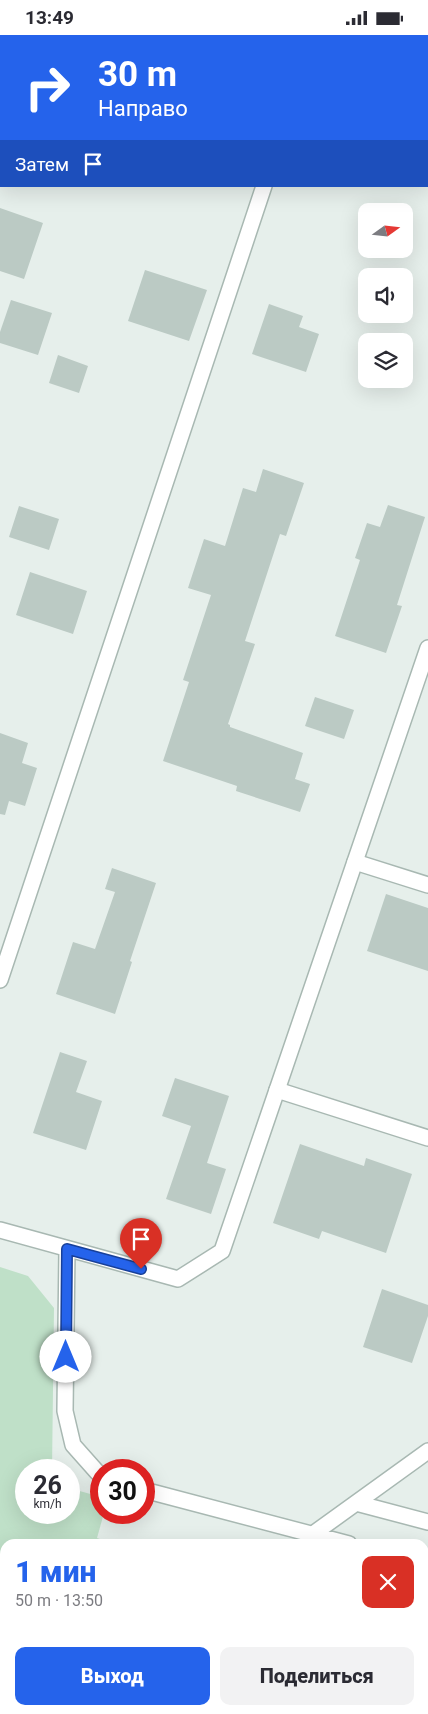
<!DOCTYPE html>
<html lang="ru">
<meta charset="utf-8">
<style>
:root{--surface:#fff;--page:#f2f2f3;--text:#2b2b33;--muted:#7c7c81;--accent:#2563eb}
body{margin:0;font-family:Roboto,sans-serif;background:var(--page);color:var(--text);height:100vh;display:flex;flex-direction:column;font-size:19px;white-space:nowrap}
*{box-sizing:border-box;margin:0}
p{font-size:16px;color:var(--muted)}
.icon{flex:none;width:28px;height:28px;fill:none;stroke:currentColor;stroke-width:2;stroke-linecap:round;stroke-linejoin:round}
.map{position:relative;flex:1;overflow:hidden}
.side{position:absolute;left:0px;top:1504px;width:429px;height:176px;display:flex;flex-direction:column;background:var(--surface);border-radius:15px 15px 0 0;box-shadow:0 5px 20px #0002}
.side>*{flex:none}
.top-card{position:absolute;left:0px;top:0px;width:429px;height:152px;box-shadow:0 5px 20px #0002;background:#2563eb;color:#fff;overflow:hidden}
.needle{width:32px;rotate:75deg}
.buttons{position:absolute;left:358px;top:168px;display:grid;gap:10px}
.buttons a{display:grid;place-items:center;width:55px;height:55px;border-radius:10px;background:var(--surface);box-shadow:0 5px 20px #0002;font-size:25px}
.speed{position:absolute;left:15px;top:1424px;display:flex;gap:10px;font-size:25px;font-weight:700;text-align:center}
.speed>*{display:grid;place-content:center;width:65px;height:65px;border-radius:50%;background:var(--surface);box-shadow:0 5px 20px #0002;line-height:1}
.speed small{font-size:12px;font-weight:400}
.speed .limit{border:8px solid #d22;background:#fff;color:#111}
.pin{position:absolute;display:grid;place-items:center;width:42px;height:42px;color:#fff;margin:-51px -21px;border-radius:50% 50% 50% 0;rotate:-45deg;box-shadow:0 0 5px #0007}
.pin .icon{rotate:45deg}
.me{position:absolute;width:55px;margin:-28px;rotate:0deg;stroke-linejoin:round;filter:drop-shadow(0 0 4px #0008)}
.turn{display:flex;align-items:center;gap:18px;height:105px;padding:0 15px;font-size:22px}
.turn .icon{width:65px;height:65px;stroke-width:2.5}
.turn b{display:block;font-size:35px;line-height:42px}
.then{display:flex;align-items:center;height:48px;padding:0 15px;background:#0003;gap:10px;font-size:19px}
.round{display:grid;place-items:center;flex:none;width:52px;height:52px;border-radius:10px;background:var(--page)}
.overview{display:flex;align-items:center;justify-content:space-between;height:85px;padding:0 15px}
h1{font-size:30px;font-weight:800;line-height:38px;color:var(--accent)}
.cta{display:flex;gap:10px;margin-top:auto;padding:10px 15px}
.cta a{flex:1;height:58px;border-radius:10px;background:var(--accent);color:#fff;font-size:20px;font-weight:800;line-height:58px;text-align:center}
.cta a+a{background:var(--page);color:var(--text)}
.status{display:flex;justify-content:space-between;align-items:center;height:35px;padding:0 25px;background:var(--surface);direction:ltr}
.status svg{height:14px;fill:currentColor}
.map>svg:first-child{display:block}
.green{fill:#bfe0c8}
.building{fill:#bbcac4}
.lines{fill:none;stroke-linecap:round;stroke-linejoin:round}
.lane-casing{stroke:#a8b8b2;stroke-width:18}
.street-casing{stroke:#a8b8b2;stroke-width:18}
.lane{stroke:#fff;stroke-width:15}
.street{stroke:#fff;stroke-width:15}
.route-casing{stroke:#184099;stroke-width:12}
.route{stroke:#2563eb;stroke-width:9}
</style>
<div class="status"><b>13:49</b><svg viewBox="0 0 49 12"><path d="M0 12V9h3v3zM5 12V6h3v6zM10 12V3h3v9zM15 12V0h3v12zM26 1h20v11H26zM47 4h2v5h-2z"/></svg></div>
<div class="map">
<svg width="428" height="1679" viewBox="0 0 428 1679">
<rect width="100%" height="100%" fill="#e6efeb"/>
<path class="green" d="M0,1232L28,1241L54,1273L52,1435H26V1478H69V1453L101,1462V1478H104L97,1503L115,1509H5V1675H424V1606L428,1607V1679H0Z"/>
<path class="building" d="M0,173L43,188L24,244L0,236Z
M145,235L207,255L189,306L128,286Z
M11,265L52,278L38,320L0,308V297Z
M269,269L303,281L299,292L319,299L306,337L252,319Z
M58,320L88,331L79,358L49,348Z
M263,434L304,448L286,501L280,499L245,606L255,609L228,689L230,690V692L303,718L295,744L310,749L300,777L236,756L237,751L163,726L189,647L183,645L211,560L188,553L204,504L225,511L243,453L256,457Z
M388,470L425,482L397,570L402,571L386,618L335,601L360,525L355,523L367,488L380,492Z
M19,471L59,484L49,515L9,502Z
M30,537L87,556L73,599L16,580Z
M315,662L354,675L344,704L305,691Z
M0,698L28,708L22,728L37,733L25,771L9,766L5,780L0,779Z
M112,833L156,848L130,926L132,927L115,979L56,959L73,907L95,914L115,857L105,854Z
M386,859L428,873V936L367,916Z
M60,1017L87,1026L76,1057L102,1066L86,1115L33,1098Z
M175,1043L229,1061L207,1128L226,1134L211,1179L166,1164L191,1091L162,1081Z
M300,1109L364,1131L366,1123L412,1139L386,1218L322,1196L319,1204L273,1188Z
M382,1254L428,1270V1281L412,1328L363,1312Z"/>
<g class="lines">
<g class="lane-casing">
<path id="lane" d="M355,827L428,850
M277,1055L428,1103"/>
</g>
<g class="street-casing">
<path id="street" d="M314,1L315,0
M0,6L1,2
M0,945L264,151
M0,1195L178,1244L222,1216L428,613
M67,1214L65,1376L73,1410L97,1437L101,1439
M144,1455L349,1509
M356,1468L428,1487
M313,1499L428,1416
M424,1528L428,1529"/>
</g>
<use href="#lane" class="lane"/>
<use href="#street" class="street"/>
</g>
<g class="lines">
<g class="route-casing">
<path id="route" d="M66,1322L67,1214L141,1234"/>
</g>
<use href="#route" class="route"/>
</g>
</svg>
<div class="buttons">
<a><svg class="needle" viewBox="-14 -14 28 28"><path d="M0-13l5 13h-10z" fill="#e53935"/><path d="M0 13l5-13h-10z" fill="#7c7c81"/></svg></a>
<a><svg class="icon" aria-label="sound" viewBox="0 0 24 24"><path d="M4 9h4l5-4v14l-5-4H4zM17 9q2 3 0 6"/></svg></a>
<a><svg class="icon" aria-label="layers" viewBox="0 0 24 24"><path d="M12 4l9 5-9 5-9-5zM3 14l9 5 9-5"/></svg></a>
</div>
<div class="speed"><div>26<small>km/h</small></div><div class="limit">30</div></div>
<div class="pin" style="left:141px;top:1234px;background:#d93025"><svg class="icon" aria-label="arrive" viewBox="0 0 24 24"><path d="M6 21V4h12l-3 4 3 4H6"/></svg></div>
<svg class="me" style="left:66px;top:1322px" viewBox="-20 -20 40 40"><circle r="19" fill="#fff"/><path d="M0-13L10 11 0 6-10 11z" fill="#2563eb"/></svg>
<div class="top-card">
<div class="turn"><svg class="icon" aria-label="right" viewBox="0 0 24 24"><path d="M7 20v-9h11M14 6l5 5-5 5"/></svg><div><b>30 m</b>Направо</div></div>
<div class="then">Затем<svg class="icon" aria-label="arrive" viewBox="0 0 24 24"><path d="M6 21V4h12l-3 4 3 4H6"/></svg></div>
</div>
<section class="side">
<div class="overview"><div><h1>1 мин</h1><p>50 m · 13:50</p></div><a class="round" style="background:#d93025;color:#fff"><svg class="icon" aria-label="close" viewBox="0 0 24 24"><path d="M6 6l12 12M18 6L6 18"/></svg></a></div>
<div class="cta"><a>Выход</a><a>Поделиться</a></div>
</section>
</div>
